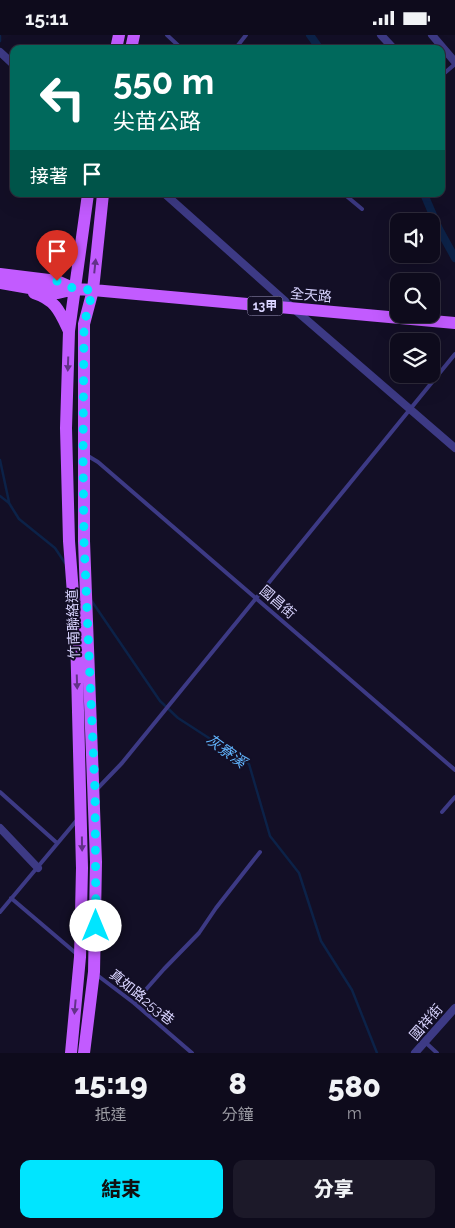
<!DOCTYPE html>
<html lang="zh-TW">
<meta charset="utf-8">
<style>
:root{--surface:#0e0b1c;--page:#1c1929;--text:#f1f3f6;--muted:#9b9ba3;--line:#2e2b3b;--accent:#00e5ff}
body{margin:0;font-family:Raleway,"Noto Sans TC",sans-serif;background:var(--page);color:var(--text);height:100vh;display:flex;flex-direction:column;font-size:19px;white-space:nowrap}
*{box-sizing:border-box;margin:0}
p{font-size:16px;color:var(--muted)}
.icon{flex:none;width:28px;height:28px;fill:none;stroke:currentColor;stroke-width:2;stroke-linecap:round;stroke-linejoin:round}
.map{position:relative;height:1018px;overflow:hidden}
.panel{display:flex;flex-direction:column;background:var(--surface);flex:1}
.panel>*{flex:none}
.banner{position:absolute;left:10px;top:10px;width:435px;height:152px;border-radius:10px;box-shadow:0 5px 20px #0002,0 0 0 1px var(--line);background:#00695c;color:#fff;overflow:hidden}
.tools{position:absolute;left:390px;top:178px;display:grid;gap:10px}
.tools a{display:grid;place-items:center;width:50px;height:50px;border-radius:10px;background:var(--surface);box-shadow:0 5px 20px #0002,0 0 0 1px var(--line);font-size:25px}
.pin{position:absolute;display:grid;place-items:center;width:42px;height:42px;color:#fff;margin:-51px -21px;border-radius:50% 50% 50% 0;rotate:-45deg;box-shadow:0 0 5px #0007}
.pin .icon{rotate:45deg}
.me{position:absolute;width:55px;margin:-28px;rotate:0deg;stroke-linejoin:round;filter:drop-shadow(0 0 4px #0008)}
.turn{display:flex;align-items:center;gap:18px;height:105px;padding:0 20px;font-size:22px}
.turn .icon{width:65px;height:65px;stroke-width:2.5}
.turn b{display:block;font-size:35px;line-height:42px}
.then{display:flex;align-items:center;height:48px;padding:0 20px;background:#0003;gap:10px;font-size:19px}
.eta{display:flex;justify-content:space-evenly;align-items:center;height:85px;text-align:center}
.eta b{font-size:30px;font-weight:800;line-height:35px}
.primary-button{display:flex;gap:10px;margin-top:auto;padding:10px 20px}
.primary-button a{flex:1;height:58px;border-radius:10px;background:var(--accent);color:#111;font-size:20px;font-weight:800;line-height:58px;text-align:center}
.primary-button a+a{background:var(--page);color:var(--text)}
.status{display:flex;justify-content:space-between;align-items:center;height:35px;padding:0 25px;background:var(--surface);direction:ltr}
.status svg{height:14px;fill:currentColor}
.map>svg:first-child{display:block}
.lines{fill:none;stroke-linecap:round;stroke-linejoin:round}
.stream{stroke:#0c2248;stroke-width:2.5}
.canal{stroke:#0c2248;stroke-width:8}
.lane{stroke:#3d3a85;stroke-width:4}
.street{stroke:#3d3a85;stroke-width:8}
.primary{stroke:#c25bff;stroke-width:12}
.oneway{fill:#623188}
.route{stroke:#00e5ff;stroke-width:9;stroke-dasharray:0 16.2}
.labels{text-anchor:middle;stroke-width:4;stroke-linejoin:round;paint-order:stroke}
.shield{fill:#130f26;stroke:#9e99be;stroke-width:1}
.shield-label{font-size:12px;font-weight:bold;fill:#d9d4ff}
.street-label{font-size:14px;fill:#d9d4ff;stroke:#130f26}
.water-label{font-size:15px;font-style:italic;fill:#62b6ff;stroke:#130f26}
</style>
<div class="status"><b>15:11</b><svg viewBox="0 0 49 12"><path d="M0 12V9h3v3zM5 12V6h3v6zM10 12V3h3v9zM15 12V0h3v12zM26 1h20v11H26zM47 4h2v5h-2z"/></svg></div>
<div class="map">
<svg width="455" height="1018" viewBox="0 0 455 1018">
<rect width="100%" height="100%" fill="#130f26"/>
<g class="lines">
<path class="stream" d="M0,1V6
M0,425L9,467
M0,461L9,468L19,484L55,513L65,528
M91,565L160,666L178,683L249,729L270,801L299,838L321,906L352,955L377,1018"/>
<path class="canal" d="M310,0L320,14
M424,159L439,194L455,223"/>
<path class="lane" d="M167,0L182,14
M235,14L246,0
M441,41L455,29
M344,159L362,174
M88,421L98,427L455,735
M97,754L122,728L455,319
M0,757L57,808
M442,777L455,762
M11,863L78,920
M0,877L77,785
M97,940L134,968L192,1018
M134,968L164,934L199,898L216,873L260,817
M425,1007L437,1018"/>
<path class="street" d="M381,0L394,14
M432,0L455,27
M0,17L14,30
M165,159L294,274L455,413
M0,793L38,833
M415,1018L455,973"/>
<path class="primary" d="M116,14L119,0
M131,14L134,0
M0,239L57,246L75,254
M0,248L58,258L75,254L93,255L455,288
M34,258C56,265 60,277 69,296
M71,1018L80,922L82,833L76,598L69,506L66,393L69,296L88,159
M84,1018L94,937L96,827L84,506V289L93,255L103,159"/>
</g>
<defs><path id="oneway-solid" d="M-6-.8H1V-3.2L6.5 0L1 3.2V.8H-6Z" transform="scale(1.25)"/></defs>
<g class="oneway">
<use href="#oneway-solid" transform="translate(95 231) rotate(-84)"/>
<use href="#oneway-solid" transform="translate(68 329) rotate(92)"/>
<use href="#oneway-solid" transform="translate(77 647) rotate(88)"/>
<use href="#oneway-solid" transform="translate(82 809) rotate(89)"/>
<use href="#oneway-solid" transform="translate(75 972) rotate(95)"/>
</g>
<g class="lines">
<path class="route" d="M57,246L75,254L93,255L84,289L83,419L84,506L95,757L96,891"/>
</g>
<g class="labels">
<rect class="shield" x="247.5" y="261.5" width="35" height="19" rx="4"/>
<g class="shield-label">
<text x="265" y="275">13甲</text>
</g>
<g class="street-label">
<text transform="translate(311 260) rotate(5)" y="5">全天路</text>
<text transform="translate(278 567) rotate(41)" y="5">國昌街</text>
<text transform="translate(73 589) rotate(-92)" y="5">竹南聯絡道</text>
<text transform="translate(142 962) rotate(39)" y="5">真如路253巷</text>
<text transform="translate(426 987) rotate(-49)" y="5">國祥街</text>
</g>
<g class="water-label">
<text transform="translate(226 716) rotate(36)" y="5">灰寮溪</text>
</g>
</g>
</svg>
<div class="tools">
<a><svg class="icon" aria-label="sound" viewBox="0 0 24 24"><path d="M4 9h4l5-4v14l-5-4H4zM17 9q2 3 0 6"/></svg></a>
<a><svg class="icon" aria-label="search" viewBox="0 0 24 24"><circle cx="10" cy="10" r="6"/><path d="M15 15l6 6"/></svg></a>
<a><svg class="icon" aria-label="layers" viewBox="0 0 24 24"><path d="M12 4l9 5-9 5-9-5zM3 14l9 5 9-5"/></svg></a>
</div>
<div class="pin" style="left:57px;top:246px;background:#d93025"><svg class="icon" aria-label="arrive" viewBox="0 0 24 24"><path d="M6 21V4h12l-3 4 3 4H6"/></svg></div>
<svg class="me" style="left:96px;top:891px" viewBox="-20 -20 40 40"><circle r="19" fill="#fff"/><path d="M0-13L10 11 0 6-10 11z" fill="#00e5ff"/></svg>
<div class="banner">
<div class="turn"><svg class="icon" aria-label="left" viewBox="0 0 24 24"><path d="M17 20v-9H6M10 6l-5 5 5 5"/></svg><div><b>550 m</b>尖苗公路</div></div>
<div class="then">接著<svg class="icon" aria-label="arrive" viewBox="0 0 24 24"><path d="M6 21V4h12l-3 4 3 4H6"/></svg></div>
</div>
</div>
<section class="panel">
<div class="eta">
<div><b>15:19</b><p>抵達</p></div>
<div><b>8</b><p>分鐘</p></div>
<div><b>580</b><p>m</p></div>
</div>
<div class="primary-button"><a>結束</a><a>分享</a></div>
</section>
